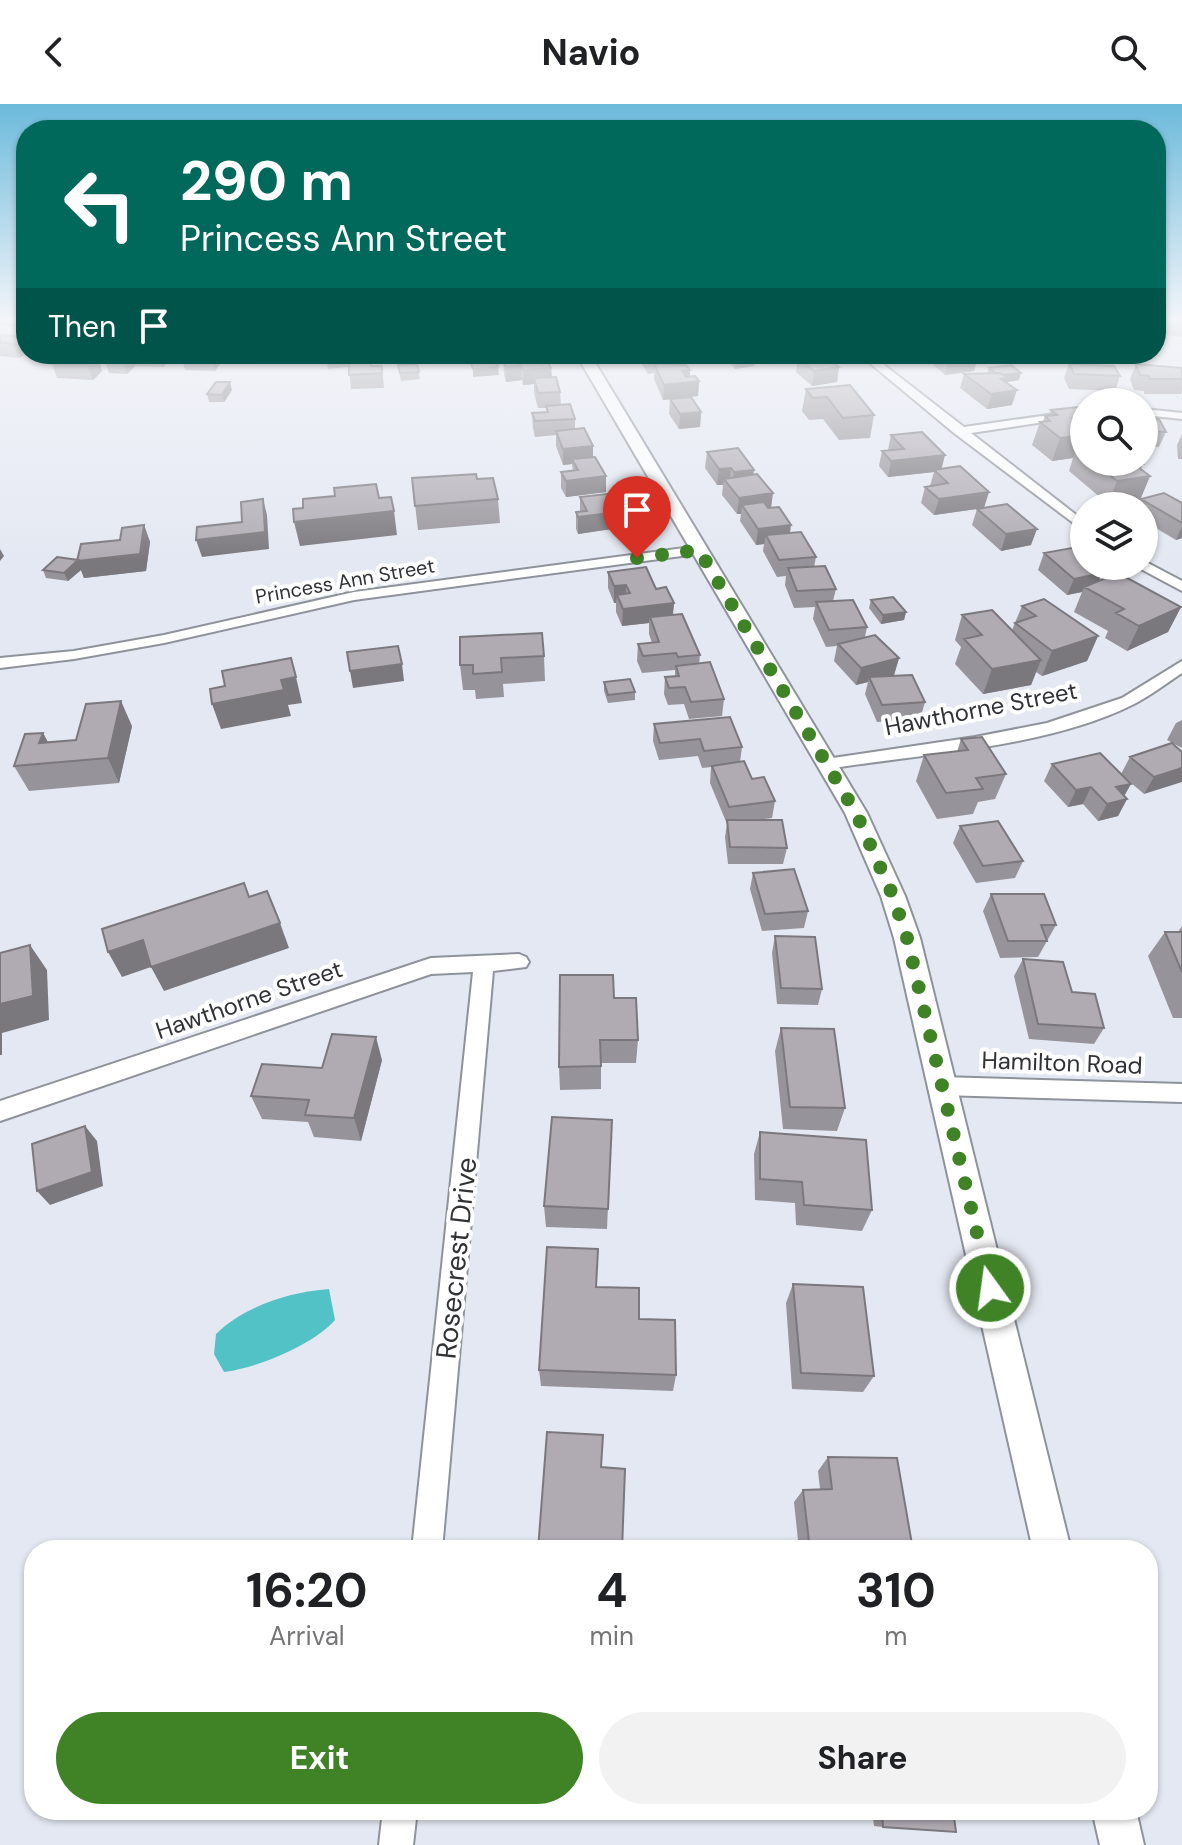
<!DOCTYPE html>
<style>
:root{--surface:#fff;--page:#f2f2f2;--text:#202124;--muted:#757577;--accent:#3f8326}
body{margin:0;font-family:"DM Sans",sans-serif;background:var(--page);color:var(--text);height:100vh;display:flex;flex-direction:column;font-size:30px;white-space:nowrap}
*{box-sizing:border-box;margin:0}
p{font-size:26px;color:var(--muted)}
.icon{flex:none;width:44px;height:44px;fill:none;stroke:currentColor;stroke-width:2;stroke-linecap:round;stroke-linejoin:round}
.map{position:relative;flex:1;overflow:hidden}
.drawer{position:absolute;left:24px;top:1436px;width:1134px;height:280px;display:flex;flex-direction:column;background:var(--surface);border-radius:32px;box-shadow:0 2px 6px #0004}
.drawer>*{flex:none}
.hud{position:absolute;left:16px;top:16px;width:1150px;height:244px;border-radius:32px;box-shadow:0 2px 6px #0004;background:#00695c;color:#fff;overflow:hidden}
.buttons{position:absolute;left:1070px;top:284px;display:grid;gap:16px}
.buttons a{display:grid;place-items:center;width:88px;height:88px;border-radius:50%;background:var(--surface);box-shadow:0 2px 6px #0004;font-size:40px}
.pin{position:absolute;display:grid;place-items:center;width:68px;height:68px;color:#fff;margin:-82px -34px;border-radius:50% 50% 50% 0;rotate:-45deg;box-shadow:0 0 8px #0007}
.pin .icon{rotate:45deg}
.me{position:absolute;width:88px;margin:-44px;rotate:346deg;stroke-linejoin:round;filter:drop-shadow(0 0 6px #0008)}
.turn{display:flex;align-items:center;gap:28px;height:168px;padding:0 32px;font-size:36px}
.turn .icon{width:104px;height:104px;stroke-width:2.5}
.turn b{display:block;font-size:56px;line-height:68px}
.then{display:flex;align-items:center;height:76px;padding:0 32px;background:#0003;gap:16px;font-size:30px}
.eta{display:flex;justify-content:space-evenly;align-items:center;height:136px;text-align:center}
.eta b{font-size:48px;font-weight:700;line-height:56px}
.cta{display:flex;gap:16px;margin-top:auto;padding:16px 32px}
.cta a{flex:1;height:92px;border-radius:48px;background:var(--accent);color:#fff;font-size:32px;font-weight:700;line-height:92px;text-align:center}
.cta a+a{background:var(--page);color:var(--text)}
header{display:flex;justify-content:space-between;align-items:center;height:104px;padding:0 32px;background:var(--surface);font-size:36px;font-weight:700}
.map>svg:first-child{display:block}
.water{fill:#53c2c7}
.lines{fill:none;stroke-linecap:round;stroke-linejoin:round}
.minor-casing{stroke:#8e929a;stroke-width:4}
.tertiary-casing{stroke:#8e929a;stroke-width:4}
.minor{fill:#fff;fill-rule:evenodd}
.tertiary{fill:#fff;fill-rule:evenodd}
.wall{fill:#97939a}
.shaded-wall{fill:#7b787d}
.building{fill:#b0abb3;stroke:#7b787d;stroke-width:2}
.route{stroke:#3f8326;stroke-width:14;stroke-dasharray:0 25.2}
.labels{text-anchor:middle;stroke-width:8;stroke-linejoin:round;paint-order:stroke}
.far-street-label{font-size:20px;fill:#313236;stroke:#fff}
.street-label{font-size:24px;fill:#313236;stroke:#fff}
.near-street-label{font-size:28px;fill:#313236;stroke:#fff}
</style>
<header><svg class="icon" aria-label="back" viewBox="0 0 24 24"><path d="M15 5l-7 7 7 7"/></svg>Navio<svg class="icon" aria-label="search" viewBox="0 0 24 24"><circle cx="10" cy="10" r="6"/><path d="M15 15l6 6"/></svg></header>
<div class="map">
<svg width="1182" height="1741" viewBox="0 0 1182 1741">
<rect width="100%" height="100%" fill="#e4e8f2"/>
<path class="water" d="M329,1185L335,1216C315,1240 255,1265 224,1268L214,1250L216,1230C245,1202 289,1188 329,1185Z"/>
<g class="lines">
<g class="minor-casing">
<path id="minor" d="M0,214L26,215V221L0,218Z
M859,250H870L964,323L1084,306V312L971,329L1084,417V427L954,329Z
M1144,305L1182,309V315L1144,311Z
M699,442L706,446L704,449L354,496L164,539L74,555L0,564V554L74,547L164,531L354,488Z
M1144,457L1182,477V487L1139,464L1144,462Z
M1182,557V569C1165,580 1149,593 1130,602C1044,644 921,650 826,665L818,660L826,655L975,633L1047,619L1122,594Z
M519,850L526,853L529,858L526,863L493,867L442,1446H412L473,868L431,870L0,1017V997L431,854Z
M941,973L1182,980V998L941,991L933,989L930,982L933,975Z
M383,1706H417L413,1741H379Z"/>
</g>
<g class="tertiary-casing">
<path id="tertiary" d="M576,250H590L867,709L905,792L920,834L1071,1446H1033L894,834L881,792L845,709Z
M1092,1706H1136L1144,1741H1100Z"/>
</g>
<use href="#minor" class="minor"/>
<use href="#tertiary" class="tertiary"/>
</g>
<path class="wall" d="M1156,214H1182V233L1156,230Z
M0,231L24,233L19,254L0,252Z
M52,250H95L93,252H97L102,267L93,276L57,274L52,260L57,255L56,254H54Z
M109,250H168L170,255L163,263L135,262L127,270L109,269L104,255Z
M183,250H224V254L215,267L185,266L181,252Z
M265,250H299L298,259L267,260Z
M325,250H354V256L371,255L372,262H382L384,284L351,285L349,263L328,265Z
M515,250H544L551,264L552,273L560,288L561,301L575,315V324L593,353L606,388L566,393L561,384V368L573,367L572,360L563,361L556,342V331L535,333L533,324L532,309L546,308V304H538L534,289V280L523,281L522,276L506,278L504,270L503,255L516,254Z
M640,250H675L677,253L676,261L690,266V272L699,277L698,292L673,294L701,308L700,323L679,325L669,310L670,295L663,296L654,275V269L648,270L639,256Z
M727,250H751H750L755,255L754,262L735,265L726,255Z
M755,250H822L839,263L837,278L812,282L796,268L798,255L763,258Z
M921,250H975L978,253L974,267L945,271Z
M417,260L420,275L401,277L398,261Z
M1069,260L1120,272L1115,287L1069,285L1064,274Z
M1136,260L1182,264V287L1181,290H1144V287L1134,286L1130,275Z
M989,264L1019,276L1007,278L1006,279L1012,301L987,305L960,284L964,270L987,269Z
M806,285L874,311L870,334L839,336L823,315L809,316L802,307Z
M232,286L224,298H209L207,290Z
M1051,306L1084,307V358H1141V365L1150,372L1140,396L1108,400L1069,367L1073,354L1052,357L1032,341L1040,318L1043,317L1045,312H1049Z
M1144,311L1166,328L1159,343L1144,342Z
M1182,330V355H1178L1177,341Z
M891,331L941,365L984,404L934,411L921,399L925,383L930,382L934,368L888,373L879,362L882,347L888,346Z
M707,348L754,371L771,404L790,429L816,453L814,463L836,485L833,497L867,523L865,533L899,554L894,571L925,598L920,615L877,618L865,590L868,578L856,581L834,557L837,542L826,543L813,515L815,503L794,504L785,481L786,472L777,473L763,447L764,440L756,441L740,417L741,410H737L722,391L723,381H717L705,364Z
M412,374L477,375L498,395L500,419L418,426Z
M580,393L625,407V423L578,430L576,425V408H580Z
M1141,395L1182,399V434L1176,436L1144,417V402H1138Z
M977,405L1031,441L1001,447L972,421Z
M144,421L150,438L146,467L84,474L81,466L68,477L46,474L43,466L77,456L120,436Z
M1044,449L1102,469L1099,477L1181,503L1168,528L1127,547L1105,534L1108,527L1074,508L1082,488L1067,491L1038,466Z
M608,468L656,485L674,499L673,511L700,551L699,560L724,595L722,612L689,615L684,600L668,601L664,590L665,573L675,572V566L642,569L637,557L638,540L652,539L649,530V519L622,522L616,508V499H614L608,484Z
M871,496L906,508L904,516L881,520L869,504Z
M1022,502L1098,532L1087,557L1042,572L1036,568L1031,581L983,590L955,560L961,543L955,536L962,511L1012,526Z
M460,533L544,552L545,577L503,580L504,593L476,595L475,586H463L460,561Z
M604,578L635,588V596L608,599L604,587Z
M1182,616V644L1167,636L1176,619Z
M654,620L742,643L740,658L752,675L775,697L772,714L757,716L787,744L783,760H728L725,733L727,720L710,679L711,663L702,664L698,652L659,656L653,637Z
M132,622L119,679L29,687L14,662L43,629L48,638L76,636Z
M961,635L1006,670L995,695L978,698L973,710L937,715L916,677L924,651L957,648Z
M1182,648L1144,690L1122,671L1124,692L1127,695L1118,712L1098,717L1083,700L1068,703L1044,677L1052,660L1121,670L1130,653Z
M960,722L1023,757L1015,774L976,779L953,739Z
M753,769L808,807L804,824L762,827L750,785Z
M991,790L1056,821L1038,853L1000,854L983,807Z
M1182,822V914H1173L1148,852L1165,828H1178Z
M775,832L822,885L818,901L777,900L772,849Z
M1023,855L1072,888L1104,924L1094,940L1029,935L1014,872Z
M614,894L638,936L636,959H601V985L560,986L559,963Z
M781,924L845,1004L837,1027L783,1025L775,947Z
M382,956L361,1037L314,1033L308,1018L262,1015L251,992L322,964Z
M612,1016L607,1125L546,1123L544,1102Z
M760,1028L872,1106L862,1127L796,1121L795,1099L755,1096L754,1050Z
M793,1180L874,1272L863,1288L792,1285L786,1199Z
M596,1183L676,1271L673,1287L541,1282L539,1266Z
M828,1353L913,1446H799L794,1398L803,1386L820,1385L818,1367Z
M872,1706H953L883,1723L874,1722Z"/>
<path class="shaded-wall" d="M24,233L26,238V250L19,254L13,240Z
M82,250H95L85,259Z
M127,250H131L135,262L127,270L122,255Z
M159,250H168L170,255L163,263Z
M213,250H224V254L215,267L211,252Z
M400,250H434V256L401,258Z
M97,252L102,267L93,276L87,261Z
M978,253L974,267L945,271L948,256Z
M755,255L754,262L735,265L736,257Z
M521,261L522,276L506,278V263Z
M498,263L499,271L473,273V265Z
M839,263L837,278L812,282L814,267Z
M551,264L552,278L534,274V280L523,281V266Z
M690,266L689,278L699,277L698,292L663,296L664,281L682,267Z
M1021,269L1019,276L1007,278L1004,288L1017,286L1012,301L987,305L998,271Z
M230,278L232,286L224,298L222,291Z
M701,308L700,323L679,325L680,310Z
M1084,312V338L1081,347L1077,344L1073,354L1052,357L1060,334L1073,314Z
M593,342V357L572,355V360L563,361V345Z
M945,351L941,367L934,366V368L888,373L891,357Z
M1143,360L1137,374L1150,372L1140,396L1108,400L1117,377L1135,361Z
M731,364L729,380L724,375L723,381H717L719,365Z
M754,366L752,381L732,384L734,368Z
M606,372V388L566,393V377Z
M989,388L984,404L934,411L939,395Z
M773,389L771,405L742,401L741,410H737L739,394Z
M263,395L267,411L269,445L202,453L196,436L265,428Z
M394,407L397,431L300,442L294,418Z
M625,407V423L578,430V413Z
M144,421L150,438L146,467L84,474L81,466L68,477L64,469L78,457L140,450Z
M791,421L789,437L766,431L764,440L756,441L758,425Z
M1182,422V434L1176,436Z
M1037,425L1031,441L1001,447L1006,430Z
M0,445L4,452L0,457Z
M1102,469L1095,486L1084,483L1082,488L1067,491L1074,475Z
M626,481V498L617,491L616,499H614V482Z
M674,499L672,516L650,513L649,519L622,522L623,505Z
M1181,503L1168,528L1127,547L1139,522Z
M906,508L904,516L881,520L883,511Z
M1098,532L1087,557L1042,572L1052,547Z
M899,554L894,571L869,573L868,578L856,581L861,564Z
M1041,556L1031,581L983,590L992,565Z
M402,560L404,577L353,584L350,567Z
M296,573L302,599L288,601L291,612L221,625L212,600L281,576Z
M121,597L132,622L119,679L108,654Z
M43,629L56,654L39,639Z
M1182,664V678L1144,690L1154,673Z
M1131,680L1122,696L1127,695L1118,712L1098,717L1116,683Z
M1091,683L1083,700L1068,703L1076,686Z
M280,819L289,844L164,887L151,863L122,873L108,848L143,836Z
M30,841L47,866L49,916L2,929V951H0V900Z
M376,933L382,956L361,1037L354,1014Z
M85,1022L97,1037L103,1082L50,1101L37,1087Z"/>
<path class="building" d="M1160,214H1182V218L1160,216Z
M0,231L24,233L13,240L0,238Z
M109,250H127L122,255H104Z
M183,250H213L211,252H181Z
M516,250H544L551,264L523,266L521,261L506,263L503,255L518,253Z
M645,250H675L677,253L649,255Z
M729,250H750L755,255L736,257Z
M823,250L839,263L814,267L798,254Z
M941,250H975L978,253L948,256Z
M97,252L87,261L52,260L58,254Z
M371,255V262H382V269L349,271V256Z
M496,256L498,263L473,265L470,258Z
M417,260L419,268L400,269L398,261Z
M654,260L686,261L690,266L682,267L686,273L695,272L699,277L664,281Z
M1069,260L1114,262L1120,272L1074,270Z
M1136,260L1182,264V275H1150L1149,272L1140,271Z
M1011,261L1021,269L1003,271L1000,269H995L989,264Z
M1000,269L1008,274L1001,275L1017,286L991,290L964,270Z
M556,273L560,288L538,289L534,274Z
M216,278H230L222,291L207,290Z
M850,281L874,311L843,314L827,293L813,294L806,285Z
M691,293L701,308L680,310L670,295Z
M570,300L575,315L535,317L532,309L548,308L546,302Z
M1078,303L1084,307V312L1073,314L1084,322V331L1060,334L1040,318L1050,317L1045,312L1057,311L1051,306Z
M1144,311L1147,314L1159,315L1166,328L1144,327Z
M584,324L593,342L563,345L556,327Z
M922,328L945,351L891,357L882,347L904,345L891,331Z
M1084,343V349L1077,344Z
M738,344L754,366L734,368L731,364L719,365L707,348Z
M595,353L606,372L566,377L561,368L578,366L572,355Z
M1094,358H1141L1143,360L1135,361L1150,372L1117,377Z
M960,362L989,388L939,395L925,383L948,379L934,366Z
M476,370L477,375L493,374L498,395L415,402L412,374Z
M757,370L773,389L739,394L724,375Z
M376,380L379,394L391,393L394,407L294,418L293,405L303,404V395L335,392L334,384Z
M615,389L625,407L578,413L576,408L587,407L580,393Z
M1164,389L1182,399V419L1141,395Z
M263,395L265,428L196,436L197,423L242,418L241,398Z
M764,398L768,404L779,403L791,421L758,425L742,401Z
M1007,400L1037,425L1006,430L977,405Z
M144,421L140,450L77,457L81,440L120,436L122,424Z
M801,428L816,453L779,456L766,431Z
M1072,444L1084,454V462H1093L1102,469L1074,475L1044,449Z
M57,453L78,456L64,469L43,466Z
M825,462L836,485L797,487L788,464Z
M646,463L656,485L666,483L674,499L623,505L617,491L630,489L626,481L614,482L608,468Z
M1118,469L1181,503L1139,522L1116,509L1124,505L1084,483Z
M893,493L906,508L883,511L871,496Z
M1044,495L1098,532L1052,547L1015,519L1036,512L1022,502Z
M853,496L867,523L829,526L816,498Z
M992,506L1041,556L992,565L964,535L982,531L962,511Z
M682,510L700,551L678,553L676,549L643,552L638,540L659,538L650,513Z
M542,529L544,552L501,554L502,568L473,570V561H460V533Z
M875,531L899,554L861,564L838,540Z
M398,542L402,560L350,567L347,548Z
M291,554L296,573L281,576L284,586L212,600L210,585L225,582L222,567Z
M710,558L724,595L691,598L685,583L669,584L665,573L679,572L676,562Z
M912,571L925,598L882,601L869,573Z
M630,575L635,588L608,591L604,578Z
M121,597L108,654L14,662L25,630L43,629L39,639L76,636L86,600Z
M730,613L742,643L704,647L700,635L660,639L654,620Z
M982,633L1006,670L976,674L983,685L946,689L924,651L968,646L961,635Z
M1172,639L1182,648V664L1154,673L1130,653Z
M1100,649L1131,680L1116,683L1127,695L1107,700L1091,683L1076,686L1052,660Z
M744,657L752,675L764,673L775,697L729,703L712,662Z
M727,716H782L787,744L730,743Z
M998,717L1023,757L983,762L960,722Z
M794,765L808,807L765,810L753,769Z
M244,779L249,793L267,787L280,819L151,863L143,836L108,848L102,825Z
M991,790H1044L1056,821H1041L1047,837H1008Z
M1165,828H1182V868Z
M775,832L815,833L822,885L781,884Z
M30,841L33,892L0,900V849Z
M1023,855L1063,858L1072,888L1095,890L1104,924L1038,920Z
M560,871H613L614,894H636L638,936H600L601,962L559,963Z
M781,924L834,925L845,1004L790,1003Z
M332,930L376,933L354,1014L305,1011L309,996L251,992L262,960L322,964Z
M552,1013L612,1016L608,1105L544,1102Z
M85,1022L92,1068L37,1087L32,1040Z
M760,1028L866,1036L872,1106L804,1101L802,1078L760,1075Z
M547,1143L598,1145L596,1183L639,1184V1215L675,1216L676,1271L539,1266Z
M793,1180L863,1183L874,1272L801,1269Z
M547,1328L603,1331L601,1363L625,1365L622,1446H538Z
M828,1353L897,1354L913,1446H810L803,1386L832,1385Z
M765,1706H817V1714L765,1710Z
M882,1706H953L956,1728L883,1723Z"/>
<linearGradient id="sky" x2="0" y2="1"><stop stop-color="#6cbadb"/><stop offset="0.47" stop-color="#f3f5f9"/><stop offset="1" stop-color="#f3f5f9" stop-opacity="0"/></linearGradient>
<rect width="1182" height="458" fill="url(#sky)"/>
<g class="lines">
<path class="route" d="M637,454L699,446L856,709L893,792L907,834L990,1184"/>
</g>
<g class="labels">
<g class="far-street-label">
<text transform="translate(345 477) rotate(-10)" y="7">Princess Ann Street</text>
</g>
<g class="street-label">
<text transform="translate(981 605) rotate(-11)" y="8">Hawthorne Street</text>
<text transform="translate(249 896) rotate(-19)" y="8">Hawthorne Street</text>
<text transform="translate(1062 959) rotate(2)" y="8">Hamilton Road</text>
</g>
<g class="near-street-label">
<text transform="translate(456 1154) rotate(-84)" y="10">Rosecrest Drive</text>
</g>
</g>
</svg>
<div class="buttons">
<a><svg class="icon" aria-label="search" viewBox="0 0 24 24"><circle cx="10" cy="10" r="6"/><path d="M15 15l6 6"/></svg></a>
<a><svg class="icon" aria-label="layers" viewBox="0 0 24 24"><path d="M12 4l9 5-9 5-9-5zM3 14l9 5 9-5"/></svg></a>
</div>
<div class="pin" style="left:637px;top:454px;background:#d93025"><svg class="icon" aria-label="arrive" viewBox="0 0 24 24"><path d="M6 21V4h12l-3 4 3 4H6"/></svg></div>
<svg class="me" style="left:990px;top:1184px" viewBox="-20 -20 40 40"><circle r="17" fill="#3f8326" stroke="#fff" stroke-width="3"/><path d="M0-11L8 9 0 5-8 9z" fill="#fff"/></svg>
<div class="hud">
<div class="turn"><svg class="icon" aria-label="left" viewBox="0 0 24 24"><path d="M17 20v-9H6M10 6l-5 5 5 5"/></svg><div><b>290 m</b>Princess Ann Street</div></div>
<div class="then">Then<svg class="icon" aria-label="arrive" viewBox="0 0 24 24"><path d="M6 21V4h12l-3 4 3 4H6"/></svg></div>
</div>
<section class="drawer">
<div class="eta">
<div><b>16:20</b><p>Arrival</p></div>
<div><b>4</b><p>min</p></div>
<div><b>310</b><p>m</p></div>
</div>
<div class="cta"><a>Exit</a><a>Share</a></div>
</section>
</div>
